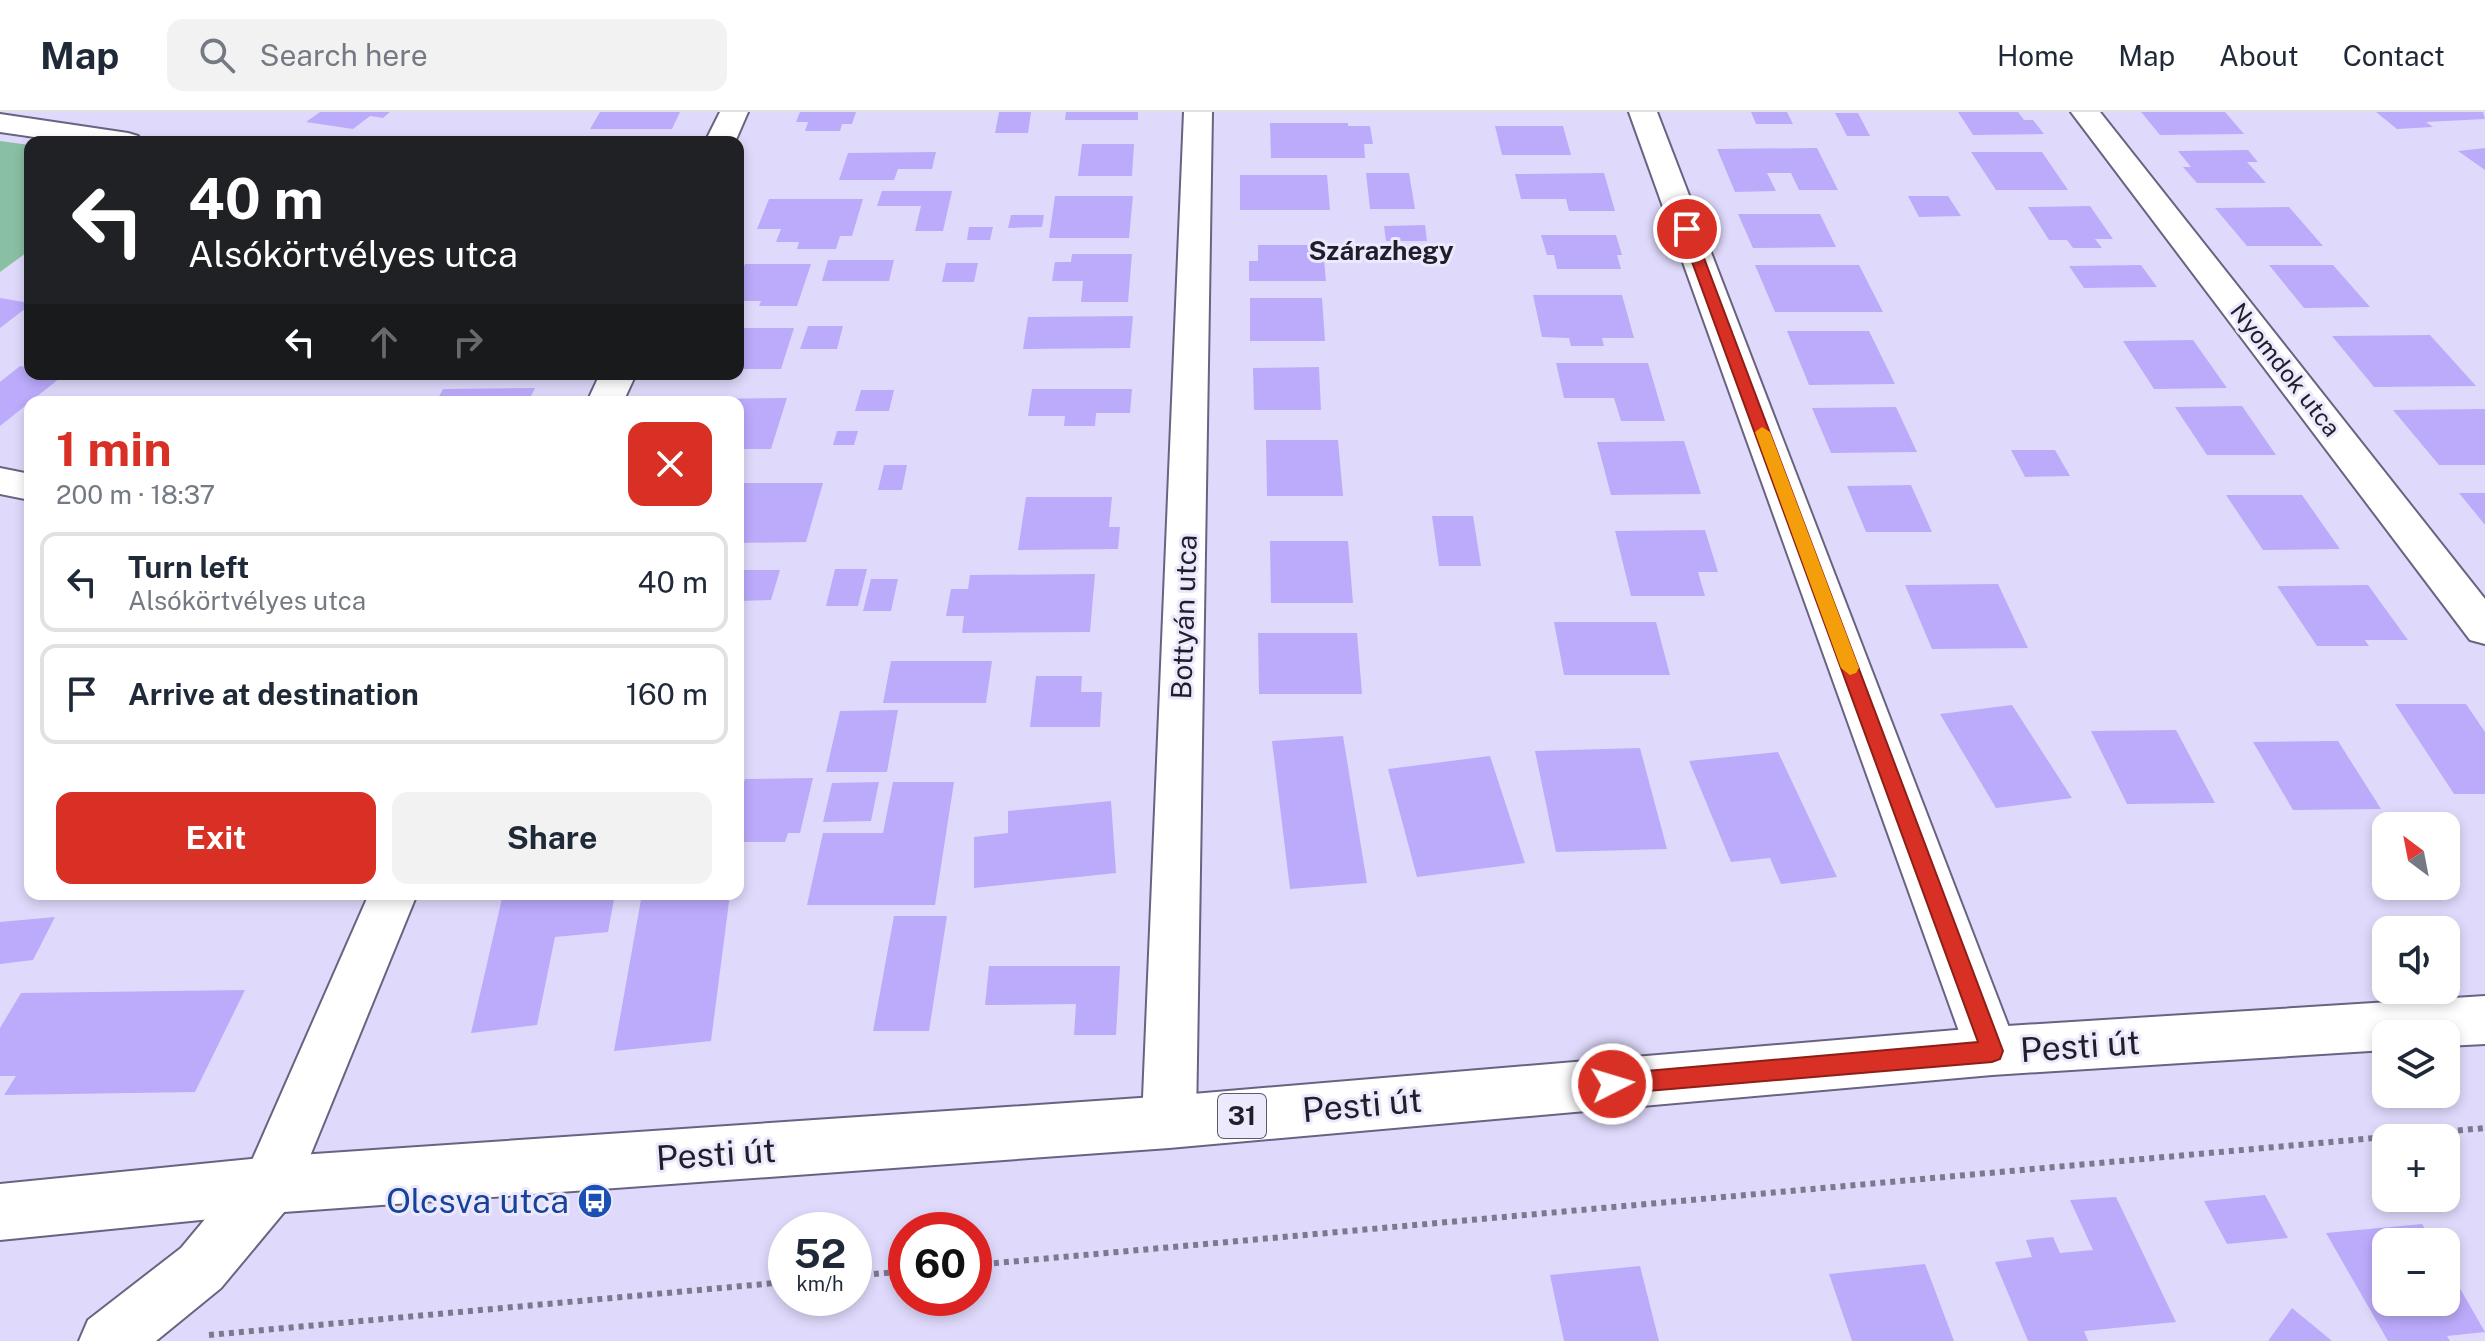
<!DOCTYPE html>
<meta charset="utf-8">
<style>
:root{--surface:#fff;--page:#f2f2f3;--text:#1f2937;--muted:#747a83;--line:#e0e1e3;--accent:#d93025}
body{margin:0;font-family:"Public Sans",sans-serif;background:var(--page);color:var(--text);height:100vh;display:flex;flex-direction:column;font-size:30px;white-space:nowrap}
*{box-sizing:border-box;margin:0}
p{font-size:26px;color:var(--muted)}
.icon{flex:none;width:44px;height:44px;fill:none;stroke:currentColor;stroke-width:2;stroke-linecap:round;stroke-linejoin:round}
.map{position:relative;flex:1;overflow:hidden}
.drawer{position:absolute;left:24px;top:284px;width:720px;height:504px;display:flex;flex-direction:column;background:var(--surface);border-radius:16px;box-shadow:0 4px 12px #0003}
.drawer>*{flex:none}
.top-card{position:absolute;left:24px;top:24px;width:720px;height:244px;border-radius:16px;box-shadow:0 4px 12px #0003;background:#202124;color:#fff;overflow:hidden}
.needle{width:52px;rotate:328deg}
.fabs{position:absolute;left:2372px;top:700px;display:grid;gap:16px}
.fabs a{display:grid;place-items:center;width:88px;height:88px;border-radius:16px;background:var(--surface);box-shadow:0 4px 12px #0003;font-size:40px}
.speed{position:absolute;left:768px;top:1100px;display:flex;gap:16px;font-size:40px;font-weight:700;text-align:center}
.speed>*{display:grid;place-content:center;width:104px;height:104px;border-radius:50%;background:var(--surface);box-shadow:0 4px 12px #0003;line-height:1}
.speed small{font-size:20px;font-weight:400}
.speed .limit{border:12px solid #d22;background:#fff;color:#111}
.pin{position:absolute;display:grid;place-items:center;width:68px;height:68px;color:#fff;margin:-34px;border:4px solid #fff;border-radius:50%;box-shadow:0 2px 8px #0007}
.me{position:absolute;width:88px;margin:-44px;rotate:85deg;stroke-linejoin:round;filter:drop-shadow(0 0 6px #0008)}
.turn{display:flex;align-items:center;gap:28px;height:168px;padding:0 32px;font-size:36px}
.turn .icon{width:104px;height:104px;stroke-width:2.5}
.turn b{display:block;font-size:56px;line-height:68px}
.lanes{display:flex;align-items:center;height:76px;padding:0 32px;background:#0003;justify-content:center;gap:40px;direction:ltr}
.lanes .off{opacity:.35}
.round{display:grid;place-items:center;flex:none;width:84px;height:84px;border-radius:16px;background:var(--page)}
.summary{display:flex;align-items:center;justify-content:space-between;height:136px;padding:0 32px}
h1{font-size:48px;font-weight:700;line-height:60px;color:var(--accent)}
.action{display:flex;gap:16px;margin-top:auto;padding:16px 32px}
.action a{flex:1;height:92px;border-radius:16px;background:var(--accent);color:#fff;font-size:32px;font-weight:700;line-height:92px;text-align:center}
.action a+a{background:var(--page);color:var(--text)}
ul{padding:0;list-style:none}
li{display:flex;align-items:center;gap:24px;height:100px;margin:0 16px 12px;padding:0 16px;border:4px solid var(--line);border-radius:16px}
li div{flex:1}
li b{display:block;font-size:30px}
li em{font-style:normal}
header{display:flex;align-items:center;gap:48px;box-sizing:border-box;height:112px;padding:0 40px;background:var(--surface);border-bottom:2px solid var(--line)}
header strong{font-size:38px}
nav{display:flex;gap:44px;margin-inline-start:auto;font-size:28px}
.search{width:560px;height:72px;background:var(--page);display:flex;align-items:center;gap:20px;box-sizing:border-box;padding:0 28px;border-radius:16px;color:var(--muted);font-size:30px}
.map>svg:first-child{display:block}
.green{fill:#89c0a3}
.building{fill:#bcabfb}
.lines{fill:none;stroke-linecap:round;stroke-linejoin:round}
.minor-casing{stroke:#696381;stroke-width:4}
.major-casing{stroke:#696381;stroke-width:4}
.path{stroke:#7c798f;stroke-width:6;stroke-dasharray:5 5;stroke-linecap:butt}
.minor{fill:#fff;fill-rule:evenodd}
.major{fill:#fff;fill-rule:evenodd}
.route{fill:#d93025;stroke:#8d1f18;stroke-width:2}
.slow{fill:#f59e0b}
.labels{text-anchor:middle;stroke-width:6;stroke-linejoin:round;paint-order:stroke}
.far-street-label{font-size:24px;fill:#201e2a;stroke:#ece9fd}
.far-neighbourhood-label{font-size:26px;font-weight:bold;fill:#201e2a;stroke:#ece9fd}
.shield{fill:#ece9fd;stroke:#5d5b69;stroke-width:2}
.shield-label{font-size:26px;font-weight:bold;fill:#201e2a}
.street-label{font-size:28px;fill:#201e2a;stroke:#ece9fd}
.near-street-label{font-size:34px;fill:#201e2a;stroke:#ece9fd}
.near-transit-label{font-size:34px;fill:#164399;stroke:#ece9fd;text-anchor:end}
</style>
<header>
<strong>Map</strong>
<div class="search"><svg class="icon" aria-label="search" viewBox="0 0 24 24"><circle cx="10" cy="10" r="6"/><path d="M15 15l6 6"/></svg>Search here</div>
<nav><a>Home</a><a>Map</a><a>About</a><a>Contact</a></nav>
</header>
<div class="map">
<svg width="2485" height="1229" viewBox="0 0 2485 1229">
<rect width="100%" height="100%" fill="#dfdafb"/>
<path class="green" d="M0,29L30,33V138L0,160Z"/>
<path class="building" d="M320,0H390L383,6L370,4L353,17L306,10Z
M600,0H680L672,17H590Z
M800,0H856L852,12H842L840,19H805L808,10H796Z
M999,0H1031L1028,21H995Z
M1066,0H1138V8H1065Z
M1751,0H1787L1793,12H1756Z
M1958,0H2018L2024,8H2033L2044,22L1973,23Z
M2141,0H2225L2244,22L2160,23Z
M2376,0H2483L2485,7L2426,10L2433,15L2397,17Z
M1835,1H1858L1870,24H1847Z
M1270,11H1348V14H1370L1373,32H1364L1365,46H1271Z
M1495,14H1563L1571,43H1502Z
M1082,32H1134L1132,64H1078Z
M1817,36L1838,78H1799L1791,61H1767L1776,79L1735,80L1717,37Z
M2485,36V58L2458,39Z
M2248,38L2258,50H2247L2266,71H2197L2183,55H2191L2178,39Z
M936,40L932,57H898L894,68H839L848,41Z
M1971,40H2042L2068,78H1996Z
M1366,61H1409L1415,97H1370Z
M1604,61L1615,99H1569L1566,87H1521L1515,62Z
M1240,63H1327L1330,98H1240Z
M882,79H952L943,119H915L921,94H877Z
M1055,84H1133L1129,126H1049Z
M1908,84H1948L1961,104L1919,105Z
M769,87H863L852,124H840L836,137H797L799,130H776L781,117H757Z
M2090,94L2113,127H2095L2102,136H2073L2067,128H2049L2028,95Z
M2289,95L2323,134H2247L2215,96Z
M1738,102H1820L1836,135L1753,136Z
M1011,103H1044L1042,115L1008,116Z
M1425,113L1427,129H1386L1384,114Z
M969,115H993L990,128H967Z
M1541,123H1616L1622,143H1617L1621,157H1557L1554,143H1547Z
M1258,133H1310L1311,148H1324L1326,169H1249V149H1258Z
M1072,142H1132L1128,190H1081L1083,169H1052L1055,150H1071Z
M828,148H894L889,169H822Z
M946,151H978L974,170H942Z
M745,152H811L797,194H759L761,189H738V169Z
M1755,153H1859L1883,200H1775Z
M2141,153L2157,175L2084,176L2069,154Z
M2269,153H2333L2370,195L2304,196Z
M1533,183H1622L1634,226H1602L1604,234H1571L1569,226L1542,225Z
M0,186L30,191V193L0,216Z
M1250,186H1322L1325,229H1250Z
M1133,204L1130,236L1023,237L1028,205Z
M808,214H843L837,237H800Z
M738,216H794L781,257H738Z
M1787,219H1869L1895,272L1809,273Z
M2430,223L2476,274L2374,275L2332,224Z
M2193,228L2227,276L2154,277L2123,229Z
M1556,251H1648L1665,309H1621L1614,286H1564Z
M20,254L30,256V262H65L0,314V270Z
M1319,255L1321,298H1254L1253,256Z
M535,276L528,290H436L443,277Z
M1032,277H1132L1130,301H1096L1095,314H1064L1065,304H1028Z
M861,278H894L889,299H855Z
M787,286L771,337H738V290H703L704,287Z
M2242,294L2276,343H2207L2175,295Z
M1896,295L1917,340L1831,341L1812,296Z
M2485,297V353H2439L2393,298Z
M837,319H858L854,333H833Z
M1266,328H1338L1343,384H1267Z
M1684,329L1701,382L1611,383L1597,330Z
M2011,338H2055L2070,364L2025,365Z
M884,353H907L902,378H878Z
M738,371H823L806,430L738,431Z
M1911,373L1932,420H1866L1847,374Z
M2459,381H2485V413Z
M2226,383H2302L2340,437L2263,438Z
M1026,385H1112L1109,415H1120L1118,437L1018,438Z
M1432,404H1473L1481,454H1439Z
M1705,418L1718,460H1698L1705,484H1631L1615,419Z
M1270,429H1348L1353,491H1271Z
M835,457H867L858,494H826Z
M738,458H780L771,488L738,489Z
M1095,462L1090,520L962,521L964,504H946L951,477H968L970,463Z
M871,467H898L891,499H863Z
M1998,472L2028,536L1932,537L1905,473Z
M2368,473L2408,528H2365L2369,534H2317L2277,474Z
M1554,510H1656L1670,563H1564Z
M1258,521H1357L1362,582H1259Z
M891,549H992L986,591H883Z
M1036,564H1082L1081,580H1102L1100,615H1030Z
M2395,592H2466L2485,620V682H2454Z
M2012,593L2072,686L1996,696L1940,602Z
M898,598L887,660H826L840,599Z
M2176,618L2215,691L2127,692L2091,619Z
M1343,624L1367,771L1290,777L1272,629Z
M2338,629L2381,697L2293,698L2253,630Z
M1640,636L1667,737L1556,740L1535,639Z
M1778,640L1837,765L1781,772L1770,746L1731,750L1689,649Z
M1490,644L1525,751L1417,765L1388,657Z
M813,666L800,721H788L785,730H739L742,718H738V691L745,667Z
M879,670L871,709L823,710L832,671Z
M893,670H954L935,793H807L823,721H883Z
M1111,689L1116,761L974,776V725L1008,721V699Z
M503,782H615L608,820L555,825L537,913L471,921Z
M642,782H730L711,929L614,939Z
M894,804H947L929,919H873Z
M55,805L33,848L0,852V810Z
M989,854H1120L1116,923H1074L1076,892L985,893Z
M245,878L195,980L4,983L16,964H0V916L21,881Z
M2265,1083L2288,1126L2227,1132L2204,1089Z
M2116,1085L2176,1210L2084,1219L2088,1229H2028L1995,1150L2032,1145L2026,1128L2053,1125L2060,1141L2093,1138L2070,1088Z
M2422,1112L2433,1130H2386V1190H2446V1152L2485,1220L2447,1224L2450,1229H2388L2326,1121Z
M1925,1152L1954,1229H1852L1829,1162Z
M1640,1154L1659,1229H1564L1550,1163Z
M2292,1196L2332,1229H2268Z"/>
<g class="lines">
<g class="minor-casing">
<path id="minor" d="M720,0H748L735,30H705Z
M1184,0H1212L1196,1010L1188,1028L1169,1036L1150,1028L1142,1010Z
M1629,0H1657L2018,939L2010,956L1992,963L1974,956L1966,939Z
M2071,0H2100L2485,487V532L2470,528Z
M0,2L128,21L138,24L143,30H69L0,20Z
M600,262H636L623,290H587Z
M0,356L30,362V388L0,382Z
M369,782H417L290,1093L221,1176L156,1229H79L88,1208L181,1136L250,1053Z"/>
</g>
<g class="major-casing">
<path id="major" d="M2485,884V932L2446,934V922H2386V938L1992,963L1169,1036L270,1101L0,1128V1072L270,1045L1169,984L1992,915Z"/>
</g>
<path class="path" d="M974,1153L2485,1016
M854,1164L906,1159
M209,1223L786,1170"/>
<use href="#minor" class="minor"/>
<use href="#major" class="major"/>
</g>
<path class="route" d="M1687,114L1693,117L2003,939L2000,947L1992,950L1612,982L1604,979L1601,972L1604,965L1612,962L1978,930L1680,117Z"/>
<path class="slow" d="M1762,315L1770,320L1859,556L1856,561L1850,563L1841,556L1755,320Z"/>
<defs>
<g id="bus-disc" transform="scale(1.8)"><circle r="9.5" fill="#1a4fb4" stroke="#ece9fd"/><path d="M-5-6H5V4H4V6H2V4H-2V6H-4V4H-5ZM-3.5-4V0h7V-4ZM-3.5 1.2v1.5H-2V1.2ZM2 1.2v1.5H3.5V1.2Z" fill="#fff"/></g>
</defs>
<g fill-rule="evenodd">
<use href="#bus-disc" x="595" y="1089"/>
</g>
<g class="labels">
<g class="far-street-label">
<text transform="translate(2285 258) rotate(52)" y="8">Nyomdok utca</text>
</g>
<g class="far-neighbourhood-label">
<text x="1381" y="148">Szárazhegy</text>
</g>
<rect class="shield" x="1218" y="982" width="48" height="44" rx="6"/>
<g class="shield-label">
<text x="1242" y="1013">31</text>
</g>
<g class="street-label">
<text transform="translate(1184 505) rotate(-88)" y="10">Bottyán utca</text>
</g>
<g class="near-street-label">
<text transform="translate(2080 934) rotate(-4)" y="12">Pesti út</text>
<text transform="translate(1362 993) rotate(-5)" y="12">Pesti út</text>
<text transform="translate(716 1042) rotate(-4)" y="12">Pesti út</text>
</g>
<g class="near-transit-label">
<text x="569" y="1101">Olcsva utca</text>
</g>
</g>
</svg>
<div class="fabs">
<a><svg class="needle" viewBox="-14 -14 28 28"><path d="M0-13l5 13h-10z" fill="#e53935"/><path d="M0 13l5-13h-10z" fill="#747a83"/></svg></a>
<a><svg class="icon" aria-label="sound" viewBox="0 0 24 24"><path d="M4 9h4l5-4v14l-5-4H4zM17 9q2 3 0 6"/></svg></a>
<a><svg class="icon" aria-label="layers" viewBox="0 0 24 24"><path d="M12 4l9 5-9 5-9-5zM3 14l9 5 9-5"/></svg></a>
<a>+</a>
<a>−</a>
</div>
<div class="speed"><div>52<small>km/h</small></div><div class="limit">60</div></div>
<div class="pin" style="left:1687px;top:117px;background:#d93025"><svg class="icon" aria-label="arrive" viewBox="0 0 24 24"><path d="M6 21V4h12l-3 4 3 4H6"/></svg></div>
<svg class="me" style="left:1612px;top:972px" viewBox="-20 -20 40 40"><circle r="17" fill="#d93025" stroke="#fff" stroke-width="3"/><path d="M0-11L8 9 0 5-8 9z" fill="#fff"/></svg>
<div class="top-card">
<div class="turn"><svg class="icon" aria-label="left" viewBox="0 0 24 24"><path d="M17 20v-9H6M10 6l-5 5 5 5"/></svg><div><b>40 m</b>Alsókörtvélyes utca</div></div>
<div class="lanes"><svg class="icon" aria-label="left" viewBox="0 0 24 24"><path d="M17 20v-9H6M10 6l-5 5 5 5"/></svg><svg class="icon off" aria-label="ahead" viewBox="0 0 24 24"><path d="M12 20V5M6 11l6-6 6 6"/></svg><svg class="icon off" aria-label="right" viewBox="0 0 24 24"><path d="M7 20v-9h11M14 6l5 5-5 5"/></svg></div>
</div>
<section class="drawer">
<div class="summary"><div><h1>1 min</h1><p>200 m · 18:37</p></div><a class="round" style="background:#d93025;color:#fff"><svg class="icon" aria-label="close" viewBox="0 0 24 24"><path d="M6 6l12 12M18 6L6 18"/></svg></a></div>
<ul>
<li><svg class="icon" aria-label="left" viewBox="0 0 24 24"><path d="M17 20v-9H6M10 6l-5 5 5 5"/></svg><div><b>Turn left</b><p>Alsókörtvélyes utca</p></div><em>40 m</em></li>
<li><svg class="icon" aria-label="arrive" viewBox="0 0 24 24"><path d="M6 21V4h12l-3 4 3 4H6"/></svg><div><b>Arrive at destination</b></div><em>160 m</em></li>
</ul>
<div class="action"><a>Exit</a><a>Share</a></div>
</section>
</div>
